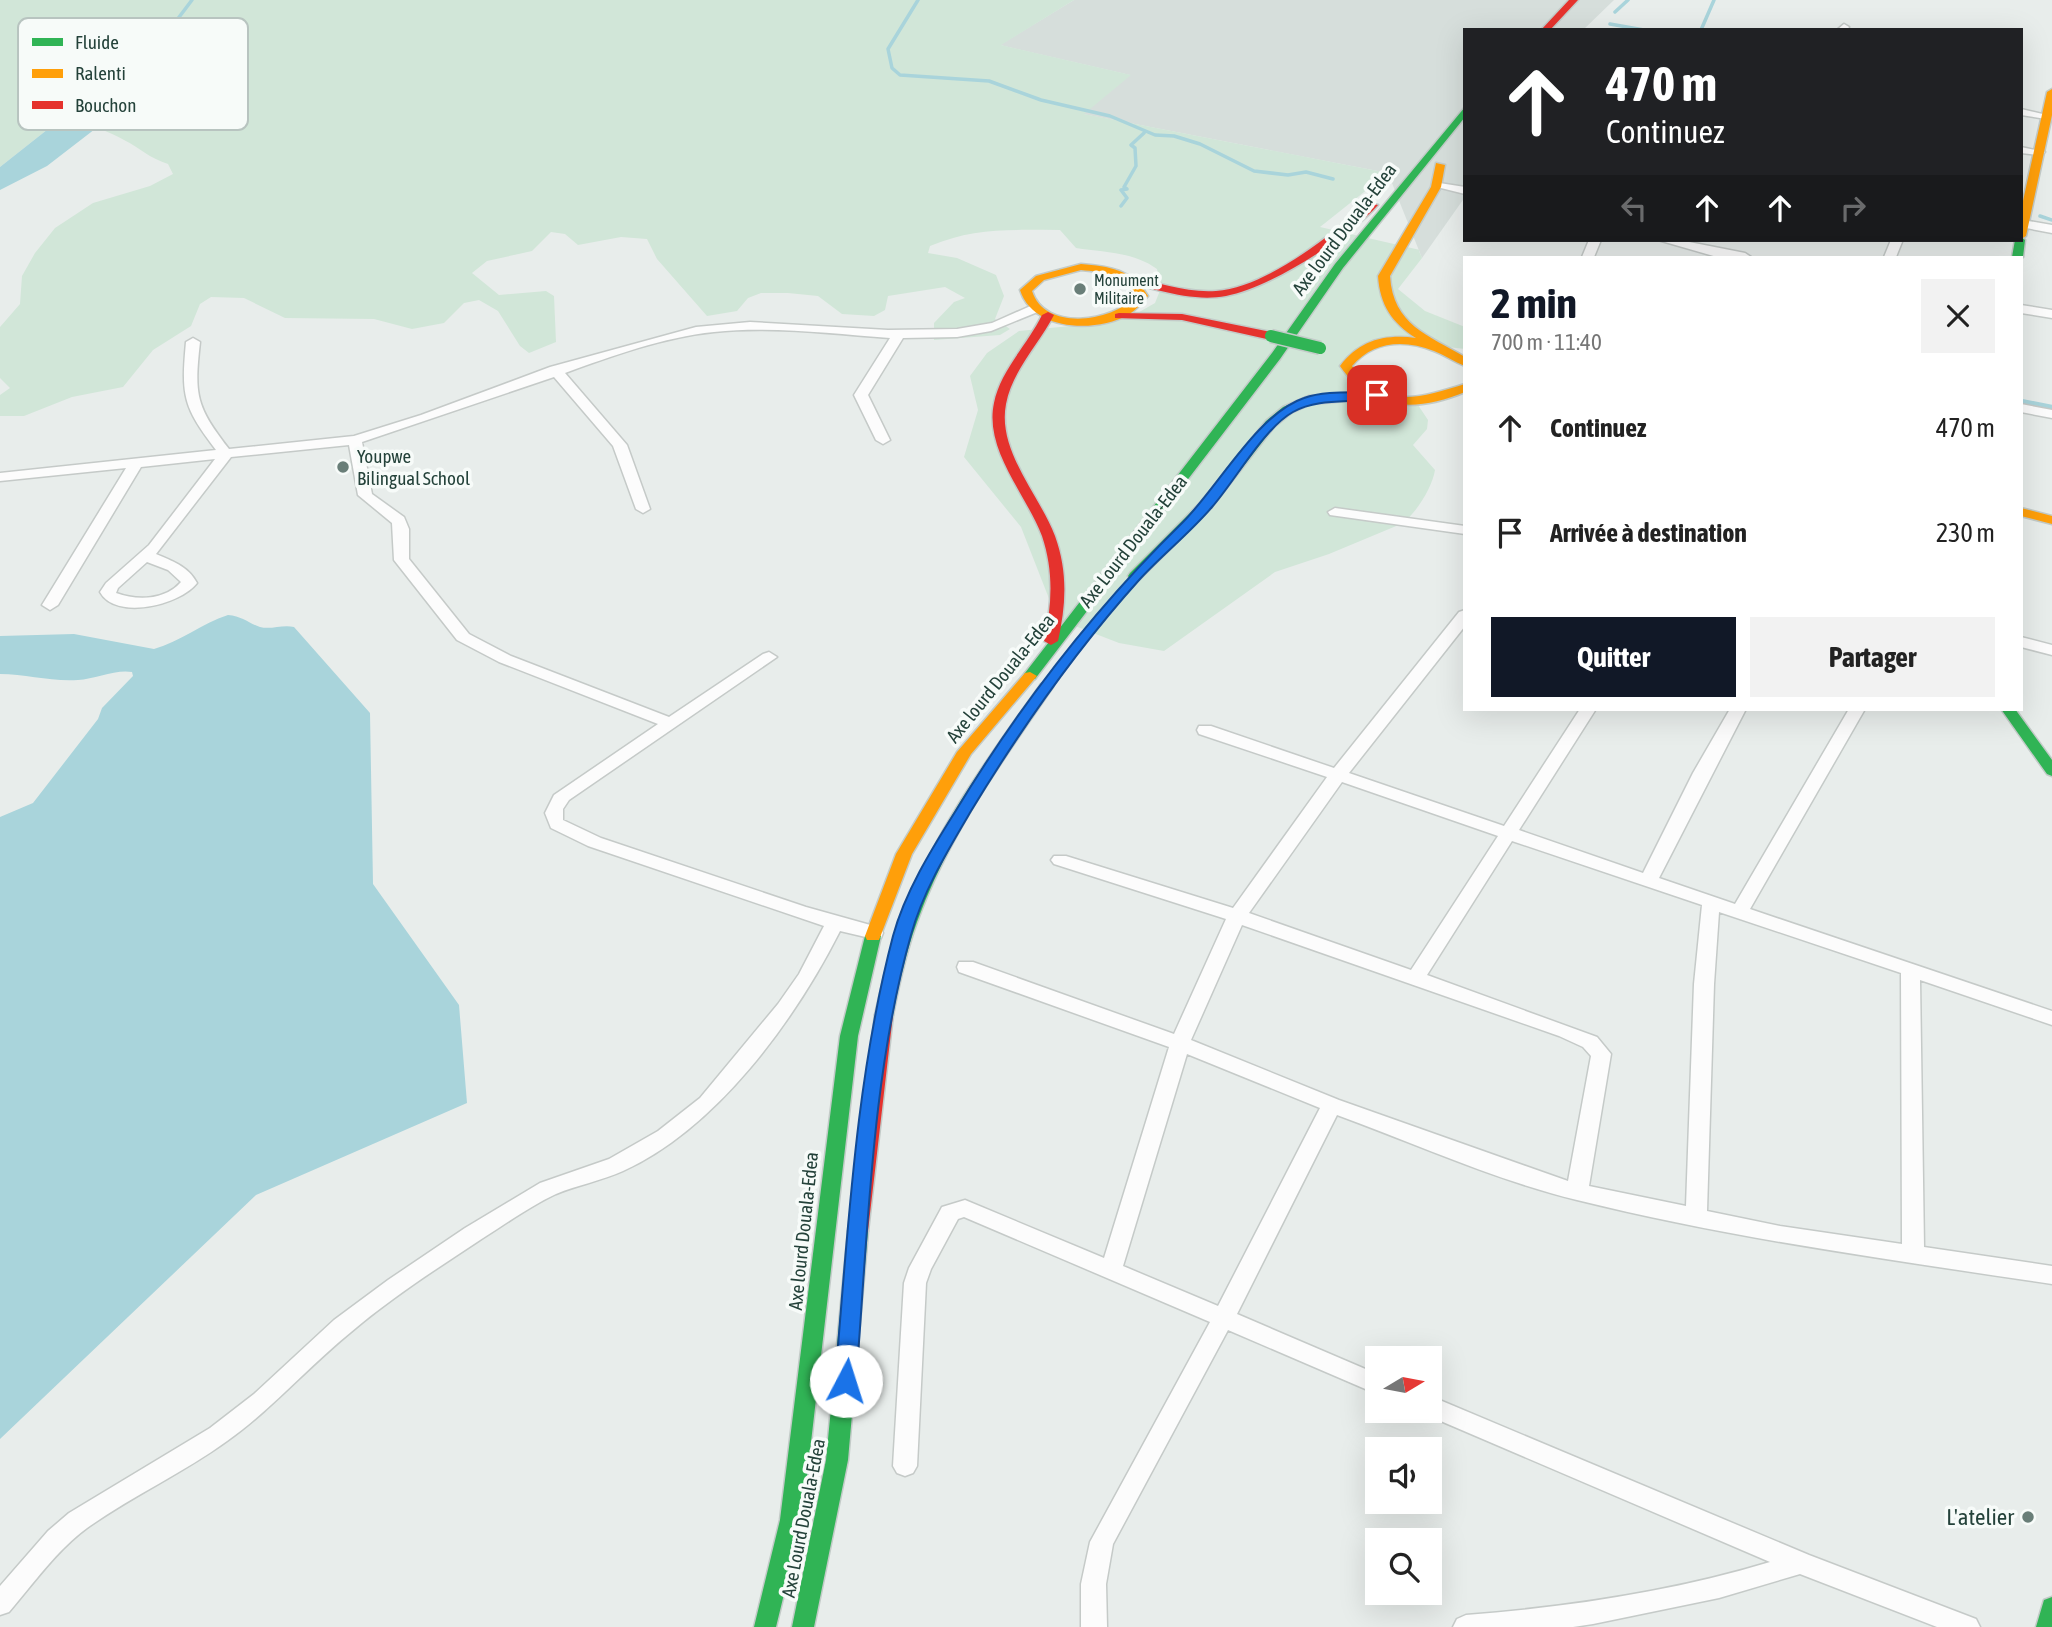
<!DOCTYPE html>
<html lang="fr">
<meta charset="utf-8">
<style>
:root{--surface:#fff;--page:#f2f2f2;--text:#222;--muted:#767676;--accent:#111827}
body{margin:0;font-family:"Asap Condensed",sans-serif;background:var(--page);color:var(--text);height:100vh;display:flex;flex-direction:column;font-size:26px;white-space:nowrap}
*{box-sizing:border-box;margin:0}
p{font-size:23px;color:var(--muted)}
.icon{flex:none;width:38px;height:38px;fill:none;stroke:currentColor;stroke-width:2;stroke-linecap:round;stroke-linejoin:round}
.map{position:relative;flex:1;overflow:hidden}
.drawer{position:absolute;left:1463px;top:256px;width:560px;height:455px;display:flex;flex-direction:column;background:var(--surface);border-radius:0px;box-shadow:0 7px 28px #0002}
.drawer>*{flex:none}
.hud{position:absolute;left:1463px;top:28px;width:560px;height:214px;border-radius:0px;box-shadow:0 7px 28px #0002;background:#202124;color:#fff;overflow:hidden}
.needle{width:46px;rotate:80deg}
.tools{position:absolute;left:1365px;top:1346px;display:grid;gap:14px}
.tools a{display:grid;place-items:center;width:77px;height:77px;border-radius:0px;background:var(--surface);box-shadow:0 7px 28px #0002;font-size:35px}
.pin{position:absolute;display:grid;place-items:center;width:60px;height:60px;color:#fff;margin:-30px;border-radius:14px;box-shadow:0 4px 10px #0006}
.me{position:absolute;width:77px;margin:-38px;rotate:5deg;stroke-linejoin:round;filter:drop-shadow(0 0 5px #0008)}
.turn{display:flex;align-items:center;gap:24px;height:147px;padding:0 28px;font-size:32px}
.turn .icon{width:91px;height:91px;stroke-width:2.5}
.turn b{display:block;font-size:49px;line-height:60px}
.lanes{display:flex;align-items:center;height:66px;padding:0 28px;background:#0003;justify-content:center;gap:35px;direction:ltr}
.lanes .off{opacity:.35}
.round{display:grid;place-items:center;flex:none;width:74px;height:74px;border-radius:0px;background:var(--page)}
.headline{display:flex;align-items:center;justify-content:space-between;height:119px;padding:0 28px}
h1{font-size:42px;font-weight:700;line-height:52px;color:var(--accent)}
.cta{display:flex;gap:14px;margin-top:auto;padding:14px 28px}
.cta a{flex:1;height:80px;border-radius:0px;background:var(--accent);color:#fff;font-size:28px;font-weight:700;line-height:80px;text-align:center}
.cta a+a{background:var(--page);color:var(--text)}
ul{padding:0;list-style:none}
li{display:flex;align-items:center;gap:21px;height:105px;padding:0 28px}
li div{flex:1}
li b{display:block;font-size:26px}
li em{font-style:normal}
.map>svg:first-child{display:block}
.built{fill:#d6dedb}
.green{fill:#d1e6d8}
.water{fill:#a9d4db}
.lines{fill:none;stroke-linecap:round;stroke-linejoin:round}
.stream-far1{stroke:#a9d4db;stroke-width:3.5}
.stream{stroke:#a9d4db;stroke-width:4.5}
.street-casing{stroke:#c5cac8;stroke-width:3}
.fast-casing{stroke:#c3cbc8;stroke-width:3}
.slow-casing{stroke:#c3cbc8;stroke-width:3}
.jam-casing{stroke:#c3cbc8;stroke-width:3}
.street{fill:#fcfcfc;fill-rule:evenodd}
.fast{fill:#30b455;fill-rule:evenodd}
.slow{fill:#ff9f0a;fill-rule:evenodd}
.jam{fill:#e5322d;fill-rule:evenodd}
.fast-bridge-casing{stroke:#c3cbc8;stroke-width:15;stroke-linecap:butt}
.fast-bridge{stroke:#30b455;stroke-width:12}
.route{fill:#1a73e8;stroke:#114b97;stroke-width:2}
.poi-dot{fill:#697e78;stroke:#f7fbf9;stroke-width:2.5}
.labels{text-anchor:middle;stroke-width:7;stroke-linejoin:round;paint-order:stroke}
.far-poi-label{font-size:16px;fill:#24423a;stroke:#f7fbf9;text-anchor:start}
.street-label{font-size:19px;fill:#24423a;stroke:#f7fbf9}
.poi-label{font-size:19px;fill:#24423a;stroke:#f7fbf9;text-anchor:start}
.near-poi-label{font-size:23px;fill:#24423a;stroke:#f7fbf9;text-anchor:end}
.key{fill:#f7fbf9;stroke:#b8c4c0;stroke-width:2}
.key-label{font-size:19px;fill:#24423a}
</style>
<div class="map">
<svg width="2052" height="1627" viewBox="0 0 2052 1627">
<rect width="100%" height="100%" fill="#e8edeb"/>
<path class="built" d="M1074,0H1614L1583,30H1465V197L1422,258L1388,173L1083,114L1130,75L1000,45Z"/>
<path class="green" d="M0,0H1074L1001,45L1131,75L1084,114L1388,173L1320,227L1420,250L1419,251L1422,258L1398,289L1425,311L1465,327V349L1394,341L1348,359L1360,387L1416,402L1428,420L1427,429L1413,445L1435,470C1432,488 1416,514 1401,524L1329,554L1275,572L1164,651L1119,643L1057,619L1021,527L964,457L978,410L970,376L987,353L1019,331L1091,324L1134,315L1155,303L1161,288L1157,269C1134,252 1103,252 1076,248L1060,230C1013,230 974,227 930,246L928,253L957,258L996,275L1004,296L995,319L1010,329L1000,335L934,340V323L954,302L965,298L945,287L888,296L885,310L874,316L842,314L818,296L788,293H761L748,298L737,311L707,316L657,259L647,239L621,237L578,245L565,234L551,232L532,251L487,261L472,273L499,295L546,291L554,296L556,342L529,353L520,346L498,311L479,300L464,303L444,323L412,329L374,319L285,318L244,298L211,297L200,304L191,326L153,350L123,387L72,397L24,416H0V395L10,388L0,378V327L20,304L22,276L35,253L55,228L93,203L150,186L173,174L168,164C149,158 140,148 124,140C108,131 93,127 78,117L62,118L0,167Z"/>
<path class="water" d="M78,117L95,129L47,166L0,190V167L62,118Z
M228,615C242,616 248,623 260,627C271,630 283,624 294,627L370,713L373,884L459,1005L467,1103L256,1195L0,1439V817L33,803L98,719L102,708L133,676L132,672C116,669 95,679 78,680C52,682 26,674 0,674V636L74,634L154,649C180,642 202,623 228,615Z"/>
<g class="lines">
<path class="stream-far1" d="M918,0L888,49L892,68L900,75L989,81L1041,100L1110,116L1155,135L1174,136L1200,144L1254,171L1288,175L1306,172L1333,179
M1615,12L1628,0
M1610,24L1644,30
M1701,30L1714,0
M75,120L126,69L158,45L192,0
M1121,206L1127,198L1121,190L1127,189L1124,187L1136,166L1135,148L1131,145L1144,133
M2040,216L2052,220"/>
<path class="stream" d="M2021,401L2052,407"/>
<g class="street-casing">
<path id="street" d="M1844,24L1849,27L1847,30H1837Z
M2021,109L2051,116L2046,119L2021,115Z
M2021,147L2045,152L2039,155L2021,153Z
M1433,182L1465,187V194L1433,186Z
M2023,220L2052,225V233L2021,227Z
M1589,240H1601L1594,257H1582Z
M1658,240H1679L1745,253L1751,257H1717Z
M1891,240L1902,242L1896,257H1884Z
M1035,304L1040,305V311L991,331L957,337L903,338L868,395L890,440L883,444L876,440L854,395L890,338C832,334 773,326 714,332C664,337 612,356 565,373L627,445L650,509L643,513L636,509L613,446L554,377L362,442L372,494L404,517L409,529V559L469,634L511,656L669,717L763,654L769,652L777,657L569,800L563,809V820L601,838L806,907L881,928L883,933L881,938L874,939L840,931C795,1020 717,1128 623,1171C601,1181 577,1185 556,1194C530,1206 504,1225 480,1240C436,1269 391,1298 351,1332C308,1367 272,1409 227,1441C183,1473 132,1496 87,1528C57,1550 33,1584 9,1612L0,1615V1586L48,1531L69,1513L210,1428L254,1394L334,1320L388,1280L465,1228L540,1183L609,1159L658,1131L700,1098L778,1004L799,974L824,926L588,846L551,828L545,813L554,795L658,724L499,662L457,640L394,560L392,523L358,495L349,445L231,457L156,554C172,561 188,566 197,583C180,605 116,621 100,592L106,583L149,545L215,459L141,467L58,605L50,610L42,605L126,468L0,481V473L216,450C183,407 181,396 186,342L193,338L200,342C194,396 196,406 229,449L354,436L421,415L550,367L696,327L750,322L888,330L957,329L992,323ZM147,562L168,570L181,582C165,600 138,601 116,593L118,588Z
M2021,305L2052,310V318L2021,313Z
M2021,404L2052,410V418L2021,412Z
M1335,508L1465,526V534L1330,515L1328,512Z
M1465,610V626L1349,773L1504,826L1580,709H1596L1519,830L1643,873L1693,773L1730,709H1746L1659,878L1735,904L1849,709H1865L1750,909L2052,1011V1025L1920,980L1924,1247L2052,1266V1284C1893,1260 1734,1239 1577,1200C1495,1180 1416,1144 1337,1115L1237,1314L1377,1374V1394L1228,1330L1113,1544L1106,1584L1107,1627H1081V1584L1090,1542L1210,1322L964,1217L958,1219L931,1269L926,1283L917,1466L913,1473L905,1476L897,1473L893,1466L904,1283L909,1268L942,1207L965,1200L1104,1258L1169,1047L959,972L957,967L959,962H973L1174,1034L1226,919L1054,864L1051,860L1054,856H1066L1233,908L1327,777L1199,734L1197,730L1199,726H1211L1334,768L1459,612ZM1342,782L1498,836L1411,970L1249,913ZM1512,841L1702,905L1694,984L1686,1206L1589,1186L1611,1054L1597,1037L1427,975ZM1719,912L1901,973L1902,1244L1780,1226L1707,1211L1714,984ZM1242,925L1559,1036L1583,1047L1591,1056L1568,1181L1339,1100L1191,1040ZM1187,1054L1320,1108L1218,1306L1123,1266Z
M2021,637L2052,645V655L2021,647Z
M1430,1396L1809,1555L1976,1619L1980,1627H1937L1800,1574L1719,1598L1593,1624L1573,1627H1453L1457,1619L1466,1615C1568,1607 1671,1592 1770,1562L1422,1413L1421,1410H1430Z"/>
</g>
<g class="fast-casing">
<path id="fast" d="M1465,107V117L1343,268L1280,359L1035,679H1025L1023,676L1025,673L1272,353L1335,264Z
M2021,237L2025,240L2023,257H2012L2015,240H2021Z
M1377,391L1383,395L1381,398L1311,404L1291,413L1274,427L1211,508L1140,579H1130L1128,576L1130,573L1201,502L1266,421L1283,407L1309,396Z
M1046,683L1053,687C1001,762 948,836 917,922C906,952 899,984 893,1015L890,1019H878L875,1015C882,984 889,952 900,922C932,835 987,759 1041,684Z
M2001,709H2015L2052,760V776L2047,774Z
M873,930L881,936L858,1036L802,1520L776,1627H754L780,1520L840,1036L865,936Z
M858,1223L865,1226L868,1231L848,1460L814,1627H792L826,1460L848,1231L851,1226Z
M2052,1597V1627H2036L2044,1600Z"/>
</g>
<g class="slow-casing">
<path id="slow" d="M2052,89V115L2026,236L2021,239V210L2047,92Z
M1436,163L1445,165L1441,187L1390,276C1393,325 1428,335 1465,357V366C1454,362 1445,355 1434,351C1404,339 1373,341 1352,366C1383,412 1421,397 1465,384V392C1417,412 1371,412 1340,366C1360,340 1385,334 1416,338C1392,323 1380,305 1378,276L1431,187Z
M1081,264C1109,266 1133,270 1148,296C1142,303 1136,310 1128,315C1095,333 1033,331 1020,290L1036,276ZM1081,270C1103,272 1124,275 1136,296C1113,322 1045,332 1032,291L1044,280Z
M2021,508L2052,516V524L2021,516Z
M1030,672L1037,676L971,754L912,854L879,940H867L865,936L896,854L957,752L1025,673Z"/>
</g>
<g class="jam-casing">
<path id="jam" d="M1569,0H1578L1550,30H1541Z
M1369,203L1378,205C1348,238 1270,288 1226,296C1204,300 1182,296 1161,291C1150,288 1134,286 1125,279L1131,276C1159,283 1187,293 1216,291C1268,287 1330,235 1369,203Z
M1048,312L1054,315C1039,344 1012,371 1006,404C997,451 1039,494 1055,536C1068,572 1066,605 1058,641L1051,645L1044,641C1052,605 1054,572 1042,536C1026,494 984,450 994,403C1000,371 1028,344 1042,315Z
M1119,313L1182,314L1271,332L1277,336L1271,340L1182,320L1115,318V314Z
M884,1009L890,1011L893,1015L868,1231L865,1236L858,1239L851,1236L848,1231L875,1015L878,1011Z"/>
</g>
<use href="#street" class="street"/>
<use href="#fast" class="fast"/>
<use href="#slow" class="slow"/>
<use href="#jam" class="jam"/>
<g class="fast-bridge-casing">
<path id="fast-bridge" d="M1271,336L1320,348"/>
</g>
<use href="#fast-bridge" class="fast-bridge"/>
</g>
<path class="route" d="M1377,392L1383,395L1381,398C1352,404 1320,397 1293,412C1264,428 1235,481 1212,507C1190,533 1163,554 1140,579C1076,650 1020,730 971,811C948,850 923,891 911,935C871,1076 868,1235 856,1381L853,1387L846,1389L838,1387L835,1381C848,1233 855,1081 893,936C905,892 931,850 955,812C1019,706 1095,608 1183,522C1219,486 1257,414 1304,398C1325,390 1354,393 1377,392Z"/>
<g class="poi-dot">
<circle cx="1080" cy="289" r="7"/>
<circle cx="343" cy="467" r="7"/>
<circle cx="2028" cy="1517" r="7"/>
</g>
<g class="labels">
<g class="far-poi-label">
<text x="1094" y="286">Monument<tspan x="1094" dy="18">Militaire</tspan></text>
</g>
<g class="street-label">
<text transform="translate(1344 229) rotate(-53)" y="7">Axe lourd Douala-Edea</text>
<text transform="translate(1133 541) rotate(-52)" y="7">Axe Lourd Douala-Edea</text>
<text transform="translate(1000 678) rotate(-51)" y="7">Axe lourd Douala-Edea</text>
<text transform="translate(803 1231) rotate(-84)" y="7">Axe lourd Douala-Edea</text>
<text transform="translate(803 1518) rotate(-79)" y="7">Axe Lourd Douala-Edea</text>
</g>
<g class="poi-label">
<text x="357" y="463">Youpwe<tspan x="357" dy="22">Bilingual School</tspan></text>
</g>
<g class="near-poi-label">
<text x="2014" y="1525">L'atelier</text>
</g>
</g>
<rect x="18" y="18" width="230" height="112" rx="10" class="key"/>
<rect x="32" y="38" width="31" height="8" fill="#30b455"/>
<rect x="32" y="69" width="31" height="9" fill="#ff9f0a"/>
<rect x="32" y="101" width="31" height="8" fill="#e5322d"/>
<g class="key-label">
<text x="75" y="49">Fluide</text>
<text x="75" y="80">Ralenti</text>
<text x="75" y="112">Bouchon</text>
</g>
</svg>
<div class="tools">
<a><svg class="needle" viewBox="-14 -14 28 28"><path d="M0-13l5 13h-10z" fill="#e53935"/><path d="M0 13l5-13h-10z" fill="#767676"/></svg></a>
<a><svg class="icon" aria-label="sound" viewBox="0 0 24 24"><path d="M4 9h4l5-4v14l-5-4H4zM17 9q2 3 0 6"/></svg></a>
<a><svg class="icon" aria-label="search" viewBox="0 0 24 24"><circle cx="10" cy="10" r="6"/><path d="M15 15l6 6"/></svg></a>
</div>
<div class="pin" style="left:1377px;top:395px;background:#d93025"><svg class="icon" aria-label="arrive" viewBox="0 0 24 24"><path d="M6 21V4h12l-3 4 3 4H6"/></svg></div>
<svg class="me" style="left:846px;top:1381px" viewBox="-20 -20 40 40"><circle r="19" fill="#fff"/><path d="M0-13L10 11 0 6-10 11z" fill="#1a73e8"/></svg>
<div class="hud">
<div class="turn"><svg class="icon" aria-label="ahead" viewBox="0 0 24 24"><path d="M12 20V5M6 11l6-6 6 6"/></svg><div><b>470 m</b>Continuez</div></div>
<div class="lanes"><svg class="icon off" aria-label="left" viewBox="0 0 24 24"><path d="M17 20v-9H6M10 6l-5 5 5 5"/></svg><svg class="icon" aria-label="ahead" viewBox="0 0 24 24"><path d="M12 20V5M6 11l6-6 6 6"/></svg><svg class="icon" aria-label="ahead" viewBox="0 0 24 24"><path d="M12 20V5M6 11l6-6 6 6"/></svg><svg class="icon off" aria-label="right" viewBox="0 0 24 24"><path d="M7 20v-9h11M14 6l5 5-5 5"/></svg></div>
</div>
<section class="drawer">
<div class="headline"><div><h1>2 min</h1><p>700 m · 11:40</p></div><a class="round"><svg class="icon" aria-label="close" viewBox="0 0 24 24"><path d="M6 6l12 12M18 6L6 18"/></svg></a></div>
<ul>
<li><svg class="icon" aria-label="ahead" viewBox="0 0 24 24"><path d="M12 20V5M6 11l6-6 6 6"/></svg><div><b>Continuez</b></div><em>470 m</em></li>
<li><svg class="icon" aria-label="arrive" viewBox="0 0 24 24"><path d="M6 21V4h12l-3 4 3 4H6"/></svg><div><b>Arrivée à destination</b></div><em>230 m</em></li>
</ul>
<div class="cta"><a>Quitter</a><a>Partager</a></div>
</section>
</div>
